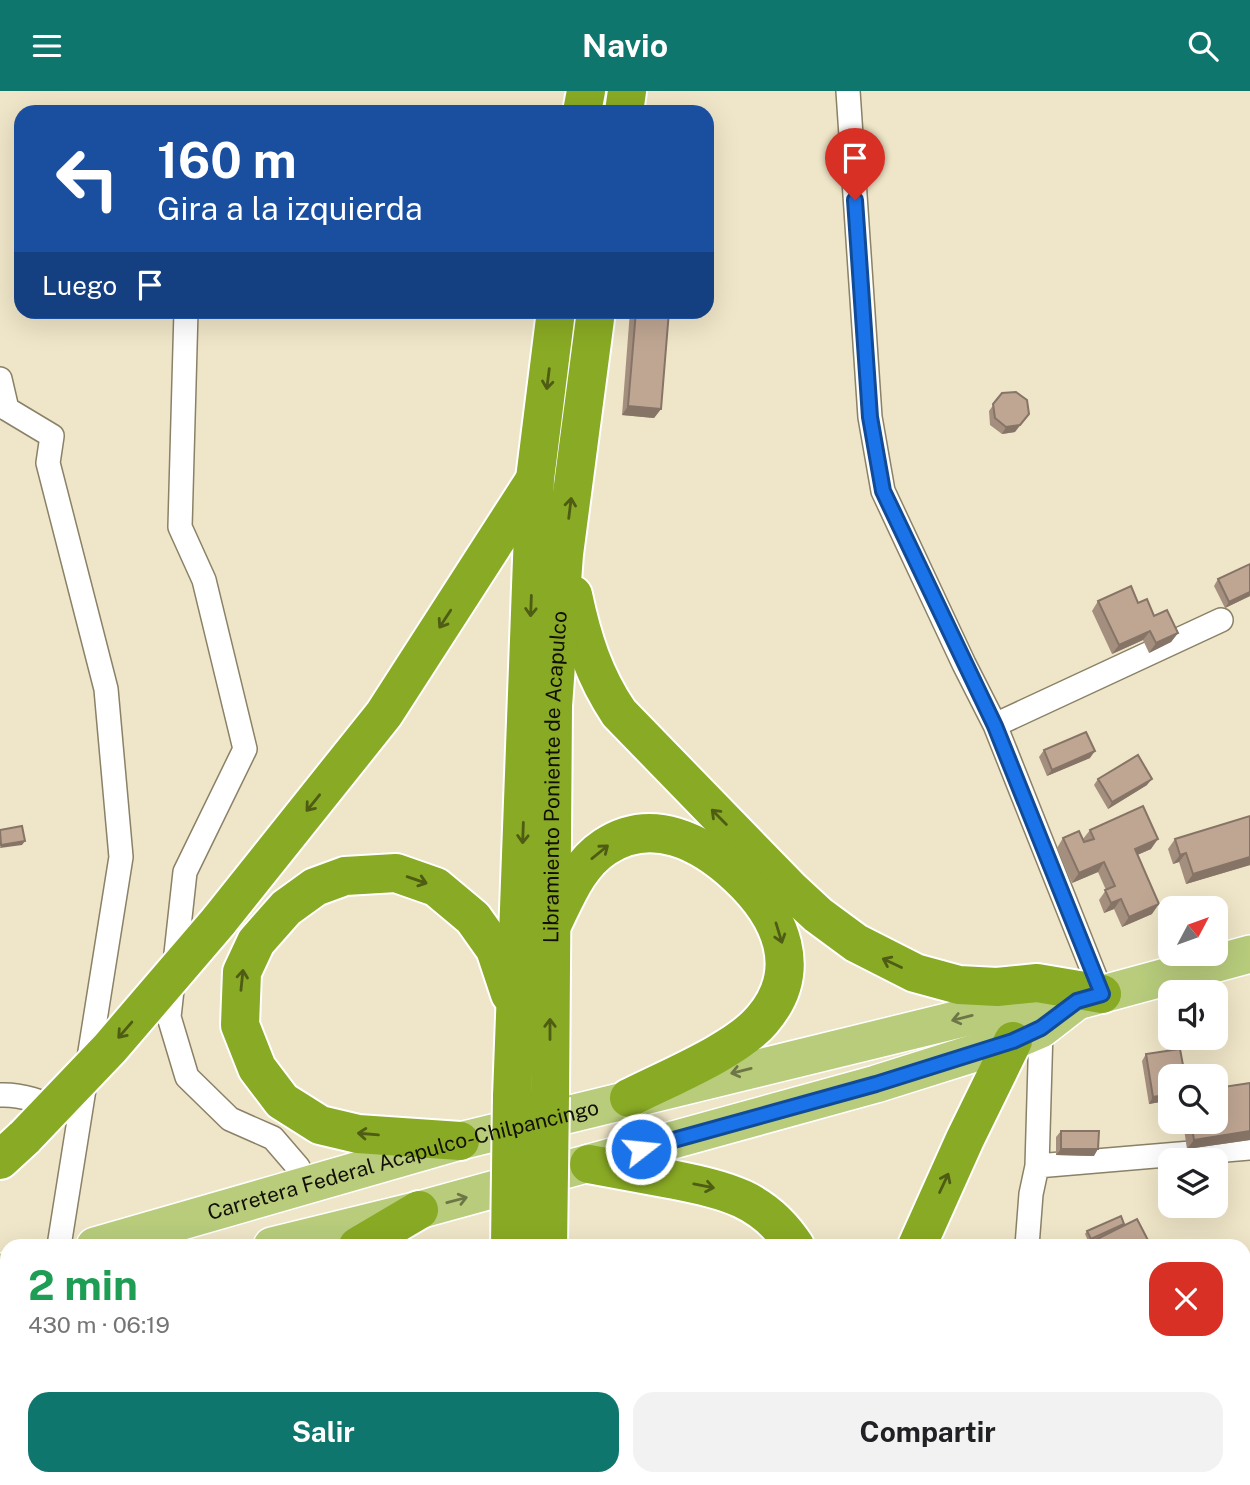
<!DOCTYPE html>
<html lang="es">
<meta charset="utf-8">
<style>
:root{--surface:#fff;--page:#f2f2f2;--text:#202124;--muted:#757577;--accent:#0f766e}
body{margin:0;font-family:"Public Sans",sans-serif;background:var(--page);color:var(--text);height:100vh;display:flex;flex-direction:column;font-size:26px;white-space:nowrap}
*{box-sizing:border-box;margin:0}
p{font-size:23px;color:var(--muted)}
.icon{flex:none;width:38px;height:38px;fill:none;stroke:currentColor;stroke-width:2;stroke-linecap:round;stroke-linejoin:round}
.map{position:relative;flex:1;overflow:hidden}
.details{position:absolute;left:0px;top:1148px;width:1251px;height:247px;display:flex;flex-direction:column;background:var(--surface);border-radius:21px 21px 0 0;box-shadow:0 7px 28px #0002}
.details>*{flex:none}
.top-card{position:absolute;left:14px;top:14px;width:700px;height:214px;border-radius:21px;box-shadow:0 7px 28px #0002;background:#1a4fa0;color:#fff;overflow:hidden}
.needle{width:46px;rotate:49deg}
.tools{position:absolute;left:1158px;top:805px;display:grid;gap:14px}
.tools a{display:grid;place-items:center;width:70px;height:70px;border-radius:14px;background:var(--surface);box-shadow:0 7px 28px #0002;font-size:35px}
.pin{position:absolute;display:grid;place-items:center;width:60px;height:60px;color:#fff;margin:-72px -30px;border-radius:50% 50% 50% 0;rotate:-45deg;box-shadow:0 0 7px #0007}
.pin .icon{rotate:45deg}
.me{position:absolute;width:77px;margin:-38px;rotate:74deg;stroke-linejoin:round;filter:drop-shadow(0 0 5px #0008)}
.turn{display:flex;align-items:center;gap:24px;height:147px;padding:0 28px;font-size:32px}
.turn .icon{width:91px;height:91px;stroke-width:2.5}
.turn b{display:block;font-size:49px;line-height:60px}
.then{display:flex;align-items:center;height:66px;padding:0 28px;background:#0003;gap:14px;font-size:26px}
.round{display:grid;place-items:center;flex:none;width:74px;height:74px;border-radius:21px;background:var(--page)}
.overview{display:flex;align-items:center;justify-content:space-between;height:119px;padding:0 28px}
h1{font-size:42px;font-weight:700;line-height:52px;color:#1e9e55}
.button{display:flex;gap:14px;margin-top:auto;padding:14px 28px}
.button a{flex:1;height:80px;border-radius:21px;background:var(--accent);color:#fff;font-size:28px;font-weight:700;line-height:80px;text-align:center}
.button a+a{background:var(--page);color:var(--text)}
header{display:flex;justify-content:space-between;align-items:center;height:91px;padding:0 28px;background:var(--accent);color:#fff;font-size:32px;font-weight:700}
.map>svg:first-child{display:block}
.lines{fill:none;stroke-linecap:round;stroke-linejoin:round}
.street-casing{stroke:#8a8166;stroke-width:26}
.primary-casing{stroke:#fff;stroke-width:40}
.highway-casing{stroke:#fff;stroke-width:42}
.street{stroke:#fff;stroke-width:23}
.primary{stroke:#b8cc7c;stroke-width:37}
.highway{stroke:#89aa24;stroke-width:38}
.highway-bridge-casing{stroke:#fff;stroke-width:42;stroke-linecap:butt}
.highway-bridge{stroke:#89aa24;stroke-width:38}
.wall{fill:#a48f7e}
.shaded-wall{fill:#867467}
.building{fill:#bfa693;stroke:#867467;stroke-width:2}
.oneway{stroke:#4e5c14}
.oneway2{stroke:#6d7746}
.route-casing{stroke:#114b97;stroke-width:18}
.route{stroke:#1a73e8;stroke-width:12}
.labels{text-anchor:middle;stroke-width:6;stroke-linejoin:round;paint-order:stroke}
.street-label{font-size:21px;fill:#120f05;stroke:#efe5c8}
</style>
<header><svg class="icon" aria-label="menu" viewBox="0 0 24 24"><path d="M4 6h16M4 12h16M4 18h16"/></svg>Navio<svg class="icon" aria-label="search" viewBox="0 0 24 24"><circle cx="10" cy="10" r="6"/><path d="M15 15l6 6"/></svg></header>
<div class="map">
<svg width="1250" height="1394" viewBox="0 0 1250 1394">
<rect width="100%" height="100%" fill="#efe5c8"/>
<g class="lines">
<g class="street-casing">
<path id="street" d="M848,0L870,326L883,400L964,573L995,634L1102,903
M186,220L180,436L204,489L245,658L185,781L169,926L187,986L230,1028L273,1047L298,1076L307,1094
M0,288L7,318L52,345L48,372L106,598L121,766L59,1155
M995,634L1221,529
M0,1004C23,1003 42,1011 62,1020
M1037,1075L1250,1057
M1027,1155L1031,1103L1037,1075L1041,938
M30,1388L31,1394
M909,1388L913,1394"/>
</g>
<g class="primary-casing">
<g id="primary">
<path id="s1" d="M95,1155L460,1050L1037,909L1077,910L1250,863"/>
<path d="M272,1155L419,1119L876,993L1013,950L1041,938L1077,910"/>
<path d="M0,1182L7,1180"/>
<path d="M0,1221L7,1220"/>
</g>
</g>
<g class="highway-casing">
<g id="highway">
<path d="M582,21L586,0"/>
<path d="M624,21L627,0"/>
<path d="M573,504C582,547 594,585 619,622L791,799L818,824L856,852L915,882L959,894L997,896L1037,892L1102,903"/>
<path d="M554,830C567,803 579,773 605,756C652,725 702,751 738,785C781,825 805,879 762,929C736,960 666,988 629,1007"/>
<path d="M218,831L384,623L534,390"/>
<path d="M512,1006L535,388L556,220"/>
<path id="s2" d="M550,1006L553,615L564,463L596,220"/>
<path d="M460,1050L358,1043L320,1034L282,1010L257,977L240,934L242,881L256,851L286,817L315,796L345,785L396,782L436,796L473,827L495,858L510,903"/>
<path d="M0,1069L25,1046"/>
<path d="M589,1073C616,1078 643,1083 670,1088C724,1099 763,1106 795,1155"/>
<path d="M358,1155L419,1119"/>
<path d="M917,1155L965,1048L1013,950"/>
<path d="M0,1308L7,1310"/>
<path d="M187,1388L197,1394"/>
<path d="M250,1388L255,1394"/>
<path d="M452,1394L458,1388"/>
<path d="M506,1394V1388"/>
<path d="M542,1394V1388"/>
<path d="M754,1394L759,1388"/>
</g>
</g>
<use href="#street" class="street"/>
<use href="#primary" class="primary"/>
<use href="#highway" class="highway"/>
<g class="highway-bridge-casing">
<path id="highway-bridge" d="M25,1046L110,957L218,831
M510,1155L512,1006
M548,1155L550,1006"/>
</g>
<use href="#highway-bridge" class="highway-bridge"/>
</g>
<path class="wall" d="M630,220H669L661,318L654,327L622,324Z
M1002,302L1015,341L1002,343L990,334L989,320Z
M1218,488L1250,505L1225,517L1214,495Z
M1098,510L1138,512L1178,542L1171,551L1149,562L1143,549L1112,563L1092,520Z
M1044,659L1090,667L1047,685L1039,666Z
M1098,688L1147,694L1108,718L1094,694Z
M1250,725V774L1186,793L1179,771L1173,773L1168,758L1175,748Z
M1090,739L1151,758L1137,764L1152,823L1122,836L1114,818L1104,822L1099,809L1106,799L1098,781L1072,792L1057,757L1063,747L1083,748Z
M1146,963L1171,985V1009L1149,1013L1142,970Z
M1250,992V1049L1187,1058L1183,1031H1216Z
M1061,1040L1094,1065L1056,1064V1046Z
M1124,1133L1151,1155H1090L1094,1149L1089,1152L1085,1143L1087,1140Z"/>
<path class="shaded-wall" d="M628,315L661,318L654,327L622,324Z
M1029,323L1015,341L1002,343L1006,336Z
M1250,501V505L1225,517L1229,511Z
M1150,540L1143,549L1112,563L1119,554Z
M1178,542L1171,551L1149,562L1156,552Z
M1095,660L1090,667L1047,685L1052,679Z
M1152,688L1147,694L1108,718L1112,711Z
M1158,748L1151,758L1128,768L1135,758Z
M25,750L22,754L0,757L1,754Z
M1186,762L1179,771L1173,773L1180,764Z
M1250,766V774L1186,793L1193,783Z
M1104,771L1098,781L1072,792L1079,782Z
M1121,808L1114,818L1104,822L1111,812Z
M1159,813L1152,823L1122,836L1129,826Z
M1171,1003V1009L1149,1013L1153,1006Z
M1250,1040V1049L1187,1058L1194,1049Z
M1061,1058H1098L1094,1065L1056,1064Z"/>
<path class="building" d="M636,220H669L661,318L628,315Z
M1016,301L1027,309L1029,323L1020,334L1006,336L995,327L993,313L1002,302Z
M1250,473V501L1229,511L1218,488Z
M1131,495L1138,512L1147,508L1154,525L1167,519L1178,542L1156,552L1150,540L1119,554L1098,510Z
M1086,641L1095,660L1052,679L1044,659Z
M1138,664L1152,688L1112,711L1098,688Z
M1143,715L1158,748L1135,758L1159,813L1129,826L1121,808L1111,812L1105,799L1115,795L1104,771L1079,782L1063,747L1079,740L1084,751L1094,748L1090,739Z
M1250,725V766L1193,783L1186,762L1180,764L1175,748Z
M22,735L25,750L1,754L0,739Z
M1180,958L1185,985H1171V1003L1153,1006L1146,963Z
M1250,992V1040L1194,1049L1191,1031H1216V997Z
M1061,1040H1099L1098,1058H1061Z
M1121,1125L1124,1133L1091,1148L1087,1140Z
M1137,1128L1151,1155H1098L1095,1149Z"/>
<defs><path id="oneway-shaft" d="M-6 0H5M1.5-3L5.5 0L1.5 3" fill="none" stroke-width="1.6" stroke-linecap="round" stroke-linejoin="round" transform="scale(1.75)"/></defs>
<g class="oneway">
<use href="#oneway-shaft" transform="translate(548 288) rotate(97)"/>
<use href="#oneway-shaft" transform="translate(570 417) rotate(-83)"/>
<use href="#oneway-shaft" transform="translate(531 515) rotate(92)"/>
<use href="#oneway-shaft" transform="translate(445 528) rotate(123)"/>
<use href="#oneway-shaft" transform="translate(313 712) rotate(129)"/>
<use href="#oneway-shaft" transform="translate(719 726) rotate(-135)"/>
<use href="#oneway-shaft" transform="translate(523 742) rotate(92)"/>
<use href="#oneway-shaft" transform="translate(600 761) rotate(-39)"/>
<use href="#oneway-shaft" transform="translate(417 789) rotate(19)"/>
<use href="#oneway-shaft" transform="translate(779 842) rotate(73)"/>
<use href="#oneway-shaft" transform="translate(892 872) rotate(-155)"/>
<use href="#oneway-shaft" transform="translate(242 889) rotate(-84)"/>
<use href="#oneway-shaft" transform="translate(550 938) rotate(-90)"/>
<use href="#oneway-shaft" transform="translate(125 939) rotate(131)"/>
<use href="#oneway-shaft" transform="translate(368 1043) rotate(-175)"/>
<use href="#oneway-shaft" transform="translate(944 1092) rotate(-65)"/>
<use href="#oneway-shaft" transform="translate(704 1095) rotate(11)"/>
</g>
<g class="oneway2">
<use href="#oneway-shaft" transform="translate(962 927) rotate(166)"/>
<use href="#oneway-shaft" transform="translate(741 980) rotate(166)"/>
<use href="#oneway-shaft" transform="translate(457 1109) rotate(-15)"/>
</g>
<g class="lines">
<g class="route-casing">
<path id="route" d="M641,1058L876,993L1013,950L1041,937L1077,910L1102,903L995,635L883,400L870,326L855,109"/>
</g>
<use href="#route" class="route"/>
</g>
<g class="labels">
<g class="street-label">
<text dy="7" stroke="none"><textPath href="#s2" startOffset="320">Libramiento Poniente de Acapulco</textPath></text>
<text dy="7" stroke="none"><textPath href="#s1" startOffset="320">Carretera Federal Acapulco-Chilpancingo</textPath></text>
</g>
</g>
</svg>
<div class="tools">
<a><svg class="needle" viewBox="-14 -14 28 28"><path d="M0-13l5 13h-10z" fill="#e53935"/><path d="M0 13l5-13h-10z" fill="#757577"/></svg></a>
<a><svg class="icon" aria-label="sound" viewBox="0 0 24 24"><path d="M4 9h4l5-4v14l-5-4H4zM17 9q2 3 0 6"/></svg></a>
<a><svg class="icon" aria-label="search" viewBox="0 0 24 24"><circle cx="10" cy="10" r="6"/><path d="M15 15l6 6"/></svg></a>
<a><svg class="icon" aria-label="layers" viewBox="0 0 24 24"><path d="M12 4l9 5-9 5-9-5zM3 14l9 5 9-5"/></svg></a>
</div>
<div class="pin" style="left:855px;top:109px;background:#d93025"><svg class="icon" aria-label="arrive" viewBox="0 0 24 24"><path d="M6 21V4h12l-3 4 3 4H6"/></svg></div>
<svg class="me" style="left:641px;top:1058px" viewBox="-20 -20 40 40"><circle r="17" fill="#1a73e8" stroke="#fff" stroke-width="3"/><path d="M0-11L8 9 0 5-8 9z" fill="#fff"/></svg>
<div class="top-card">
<div class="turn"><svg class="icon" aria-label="left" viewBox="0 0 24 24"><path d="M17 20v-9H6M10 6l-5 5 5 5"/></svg><div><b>160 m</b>Gira a la izquierda</div></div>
<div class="then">Luego<svg class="icon" aria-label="arrive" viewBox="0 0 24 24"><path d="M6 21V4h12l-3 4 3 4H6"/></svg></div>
</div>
<section class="details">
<div class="overview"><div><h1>2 min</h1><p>430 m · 06:19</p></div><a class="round" style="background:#d93025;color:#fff"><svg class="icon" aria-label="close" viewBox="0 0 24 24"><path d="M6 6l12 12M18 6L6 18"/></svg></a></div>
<div class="button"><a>Salir</a><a>Compartir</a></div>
</section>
</div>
